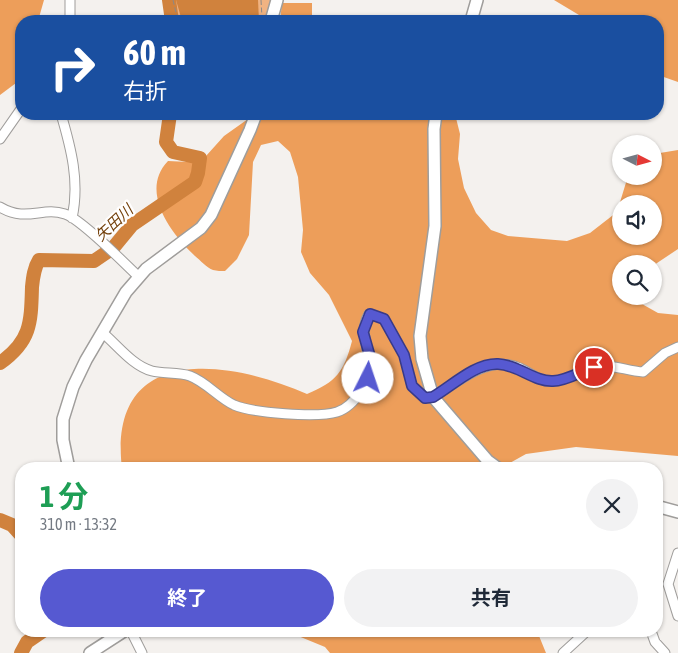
<!DOCTYPE html>
<html lang="ja">
<meta charset="utf-8">
<style>
:root{--surface:#fff;--page:#f2f2f3;--text:#1f2937;--muted:#747a83;--accent:#5659d1}
body{margin:0;font-family:"Asap Condensed","Noto Sans JP",sans-serif;background:var(--page);color:var(--text);height:100vh;display:flex;flex-direction:column;font-size:19px;white-space:nowrap}
*{box-sizing:border-box;margin:0}
p{font-size:16px;color:var(--muted)}
.icon{flex:none;width:28px;height:28px;fill:none;stroke:currentColor;stroke-width:2;stroke-linecap:round;stroke-linejoin:round}
.map{position:relative;flex:1;overflow:hidden}
.sheet{position:absolute;left:15px;top:462px;width:648px;height:175px;display:flex;flex-direction:column;background:var(--surface);border-radius:20px;box-shadow:0 1px 4px #0004}
.sheet>*{flex:none}
.top-card{position:absolute;left:15px;top:15px;width:649px;height:105px;border-radius:20px;box-shadow:0 1px 4px #0004;background:#1a4fa0;color:#fff;overflow:hidden}
.needle{width:32px;rotate:96deg}
.tools{position:absolute;left:612px;top:135px;display:grid;gap:10px}
.tools a{display:grid;place-items:center;width:50px;height:50px;border-radius:50%;background:var(--surface);box-shadow:0 1px 4px #0004;font-size:25px}
.pin{position:absolute;display:grid;place-items:center;width:42px;height:42px;color:#fff;margin:-21px;border:2px solid #fff;border-radius:50%;box-shadow:0 1px 5px #0007}
.me{position:absolute;width:55px;margin:-28px;rotate:4deg;stroke-linejoin:round;filter:drop-shadow(0 0 4px #0008)}
.turn{display:flex;align-items:center;gap:18px;height:105px;padding:0 25px;font-size:22px}
.turn .icon{width:65px;height:65px;stroke-width:2.5}
.turn b{display:block;font-size:35px;line-height:42px}
.round{display:grid;place-items:center;flex:none;width:52px;height:52px;border-radius:26px;background:var(--page)}
.head{display:flex;align-items:center;justify-content:space-between;height:85px;padding:0 25px}
h1{font-size:30px;font-weight:700;line-height:38px;color:#1e9e55}
.action{display:flex;gap:10px;margin-top:auto;padding:10px 25px}
.action a{flex:1;height:58px;border-radius:30px;background:var(--accent);color:#fff;font-size:20px;font-weight:700;line-height:58px;text-align:center}
.action a+a{background:var(--page);color:var(--text)}
.map>svg:first-child{display:block}
.green{fill:#f0b382}
.forest{fill:#ed9e5a;fill-rule:evenodd}
.water{fill:#d0823d}
.lines{fill:none;stroke-linecap:round;stroke-linejoin:round}
.river{stroke:#d0823d;stroke-width:14}
.minor-casing{stroke:#9f9d9b;stroke-width:11}
.tertiary-casing{stroke:#9f9d9b;stroke-width:14}
.path{stroke:#8b8988;stroke-width:1;stroke-dasharray:5 2.5;stroke-linecap:butt}
.minor{stroke:#fff;stroke-width:9}
.tertiary{stroke:#fff;stroke-width:11}
.route-casing{stroke:#383a88;stroke-width:12}
.route{stroke:#5659d1;stroke-width:9}
.labels{text-anchor:middle;stroke-width:4.5;stroke-linejoin:round;paint-order:stroke}
.water-label{font-size:15px;font-style:italic;fill:#73400b;stroke:#fffefe}
</style>
<div class="map">
<svg width="678" height="653" viewBox="0 0 678 653">
<rect width="100%" height="100%" fill="#f4f1ee"/>
<path class="green" d="M171,0H272L265,21H175Z"/>
<path class="forest" d="M0,0H44L38,21H21V70L16,83L0,95Z
M554,0H678V82L658,75V21H589Z
M282,3H312V21H280Z
M255,114H452L456,118L460,134L458,159L464,188L476,213L491,230L508,236L567,241L590,233L617,212L628,176H654V154L678,150V249L654,265L621,264V296H641L642,304L658,313L678,315V456L576,447L526,454L499,469H122C107,342 228,359 307,394C336,382 344,372 352,341L329,295L310,273L301,252L303,230L298,177L290,152L278,141L261,145L253,162L249,235L237,259L225,271C221,271 217,271 213,270C207,268 200,260 195,256C171,234 139,191 168,161L189,162L206,156L224,136ZM621,204H654V236H621Z
M286,631H537L546,653H330L325,647Z"/>
<path class="water" d="M176,0H258L259,21H182Z"/>
<g class="lines">
<path class="river" d="M169,0L172,21
M0,363C31,341 31,323 32,287C33,277 34,268 39,260L94,261L113,248L132,225L195,182L198,173L200,158L173,152L166,142L170,114
M0,520L12,525L21,535
M21,653L27,642L43,631"/>
<g class="minor-casing">
<path id="minor" d="M70,0V21
M61,114C71,148 80,182 72,218
M0,139L21,109
M0,207C27,223 42,206 65,214C81,219 124,263 139,277
M104,334C118,346 133,366 152,371C164,374 178,372 190,376C206,382 219,398 234,405C253,413 317,418 337,412C347,409 356,399 362,390C382,363 354,338 369,314L384,319L404,355L412,386L425,398L433,397C459,382 487,354 520,368C531,373 541,383 555,381C568,380 581,370 594,367C611,363 626,371 643,372L665,353L678,347
M678,553L668,584L678,616
M131,631L142,653
M651,631L655,642L665,653
M563,653L587,631"/>
</g>
<g class="tertiary-casing">
<path id="tertiary" d="M271,21L277,0
M471,21L477,0
M436,114L434,129L435,226L420,336L422,359L433,397L488,461L499,469
M69,469L63,440V419L73,387L86,360L126,292L146,269L201,228L211,215L250,130L256,114
M656,506L678,512
M90,653L124,631"/>
</g>
<path class="path" d="M173,0L178,21
M261,0L262,18"/>
<use href="#minor" class="minor"/>
<use href="#tertiary" class="tertiary"/>
</g>
<g class="lines">
<g class="route-casing">
<path id="route" d="M368,378L371,360L363,332L370,314L384,319L404,355L412,386L425,398L433,397C452,386 475,363 498,364C519,365 534,382 553,381C566,381 582,371 594,367"/>
</g>
<use href="#route" class="route"/>
</g>
<g class="labels">
<g class="water-label">
<text transform="translate(114 223) rotate(-43)" y="5">矢田川</text>
</g>
</g>
</svg>
<div class="tools">
<a><svg class="needle" viewBox="-14 -14 28 28"><path d="M0-13l5 13h-10z" fill="#e53935"/><path d="M0 13l5-13h-10z" fill="#747a83"/></svg></a>
<a><svg class="icon" aria-label="sound" viewBox="0 0 24 24"><path d="M4 9h4l5-4v14l-5-4H4zM17 9q2 3 0 6"/></svg></a>
<a><svg class="icon" aria-label="search" viewBox="0 0 24 24"><circle cx="10" cy="10" r="6"/><path d="M15 15l6 6"/></svg></a>
</div>
<div class="pin" style="left:594px;top:367px;background:#d93025"><svg class="icon" aria-label="arrive" viewBox="0 0 24 24"><path d="M6 21V4h12l-3 4 3 4H6"/></svg></div>
<svg class="me" style="left:368px;top:378px" viewBox="-20 -20 40 40"><circle r="19" fill="#fff"/><path d="M0-13L10 11 0 6-10 11z" fill="#5659d1"/></svg>
<div class="top-card">
<div class="turn"><svg class="icon" aria-label="right" viewBox="0 0 24 24"><path d="M7 20v-9h11M14 6l5 5-5 5"/></svg><div><b>60 m</b>右折</div></div>
</div>
<section class="sheet">
<div class="head"><div><h1>1 分</h1><p>310 m · 13:32</p></div><a class="round"><svg class="icon" aria-label="close" viewBox="0 0 24 24"><path d="M6 6l12 12M18 6L6 18"/></svg></a></div>
<div class="action"><a>終了</a><a>共有</a></div>
</section>
</div>
